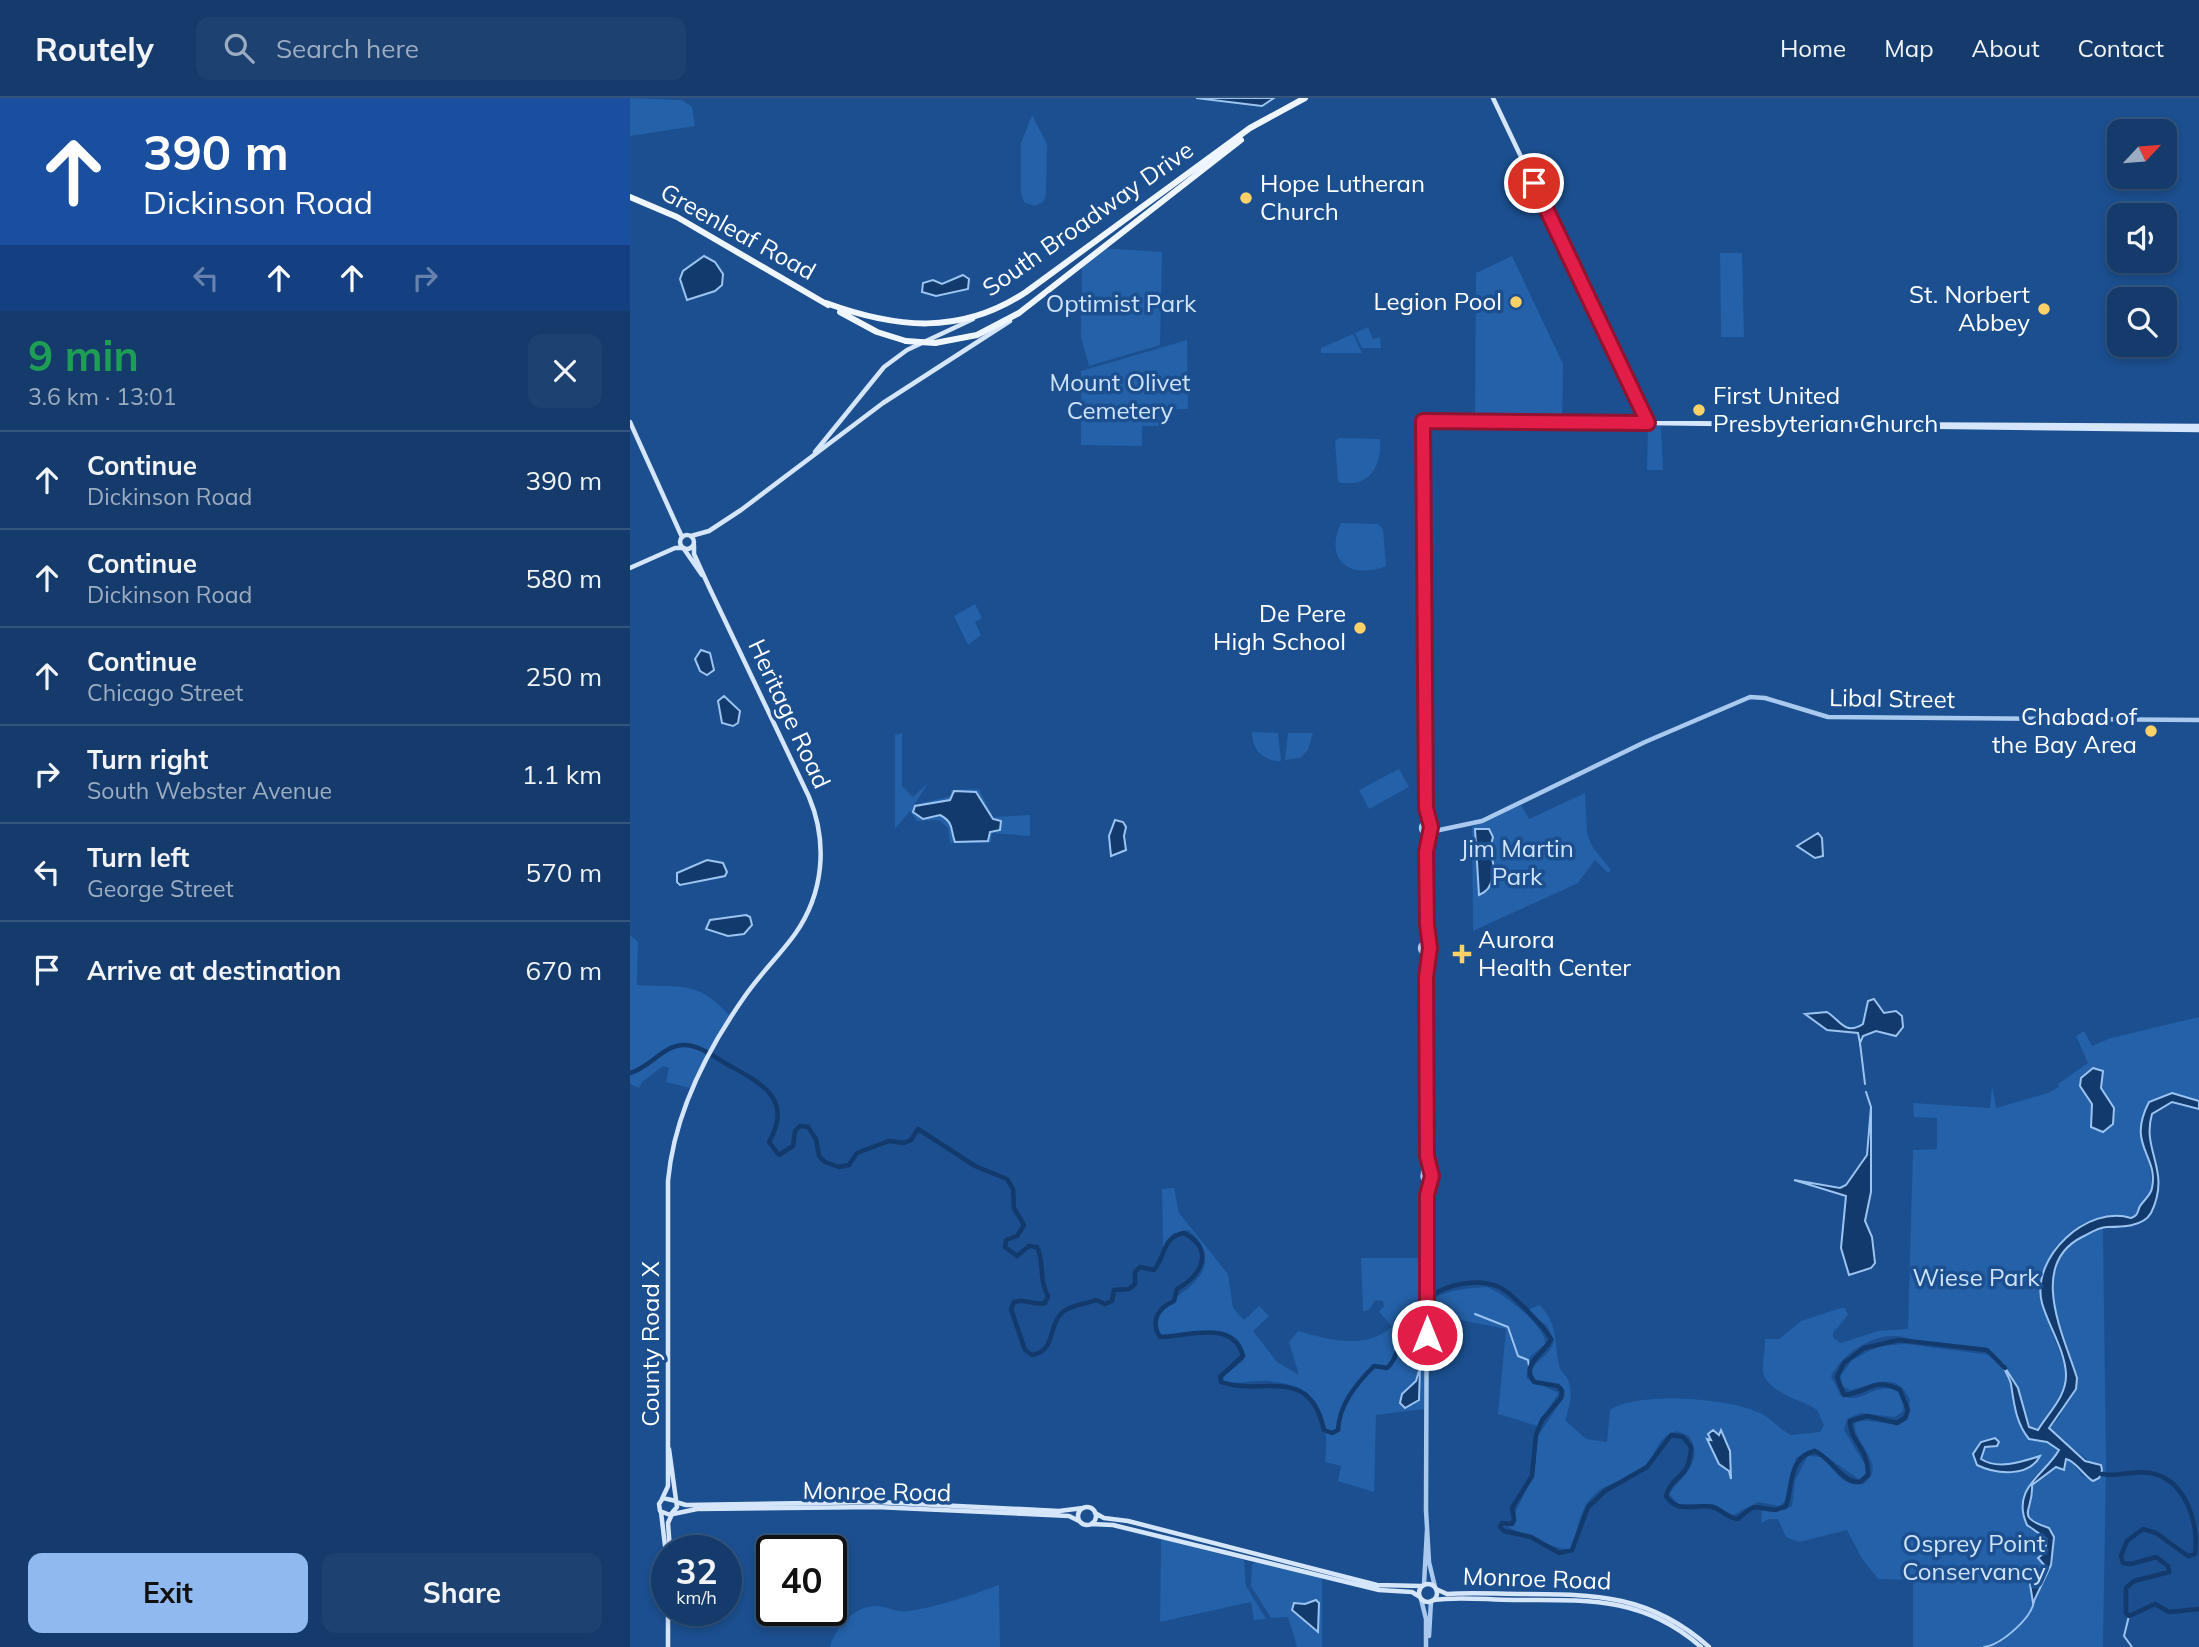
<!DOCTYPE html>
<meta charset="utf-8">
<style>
:root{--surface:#143b6b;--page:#1d4271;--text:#f1f3f6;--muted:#9dadc1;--line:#33557e;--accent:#90b9f0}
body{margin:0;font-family:Mulish,sans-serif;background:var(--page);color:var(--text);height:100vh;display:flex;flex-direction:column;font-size:26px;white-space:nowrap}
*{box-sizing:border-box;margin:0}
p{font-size:23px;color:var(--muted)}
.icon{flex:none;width:38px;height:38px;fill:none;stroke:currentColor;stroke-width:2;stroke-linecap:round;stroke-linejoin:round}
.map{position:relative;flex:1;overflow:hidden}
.drawer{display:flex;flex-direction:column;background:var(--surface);width:630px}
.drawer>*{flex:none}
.banner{background:#1a4fa0;color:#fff;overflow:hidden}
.needle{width:46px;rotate:64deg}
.tools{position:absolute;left:1477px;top:21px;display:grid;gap:14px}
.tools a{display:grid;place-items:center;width:70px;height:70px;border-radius:14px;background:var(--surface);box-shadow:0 4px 10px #0003,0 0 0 2px var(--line);font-size:35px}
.speed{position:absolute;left:21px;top:1437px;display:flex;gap:14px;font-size:35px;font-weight:700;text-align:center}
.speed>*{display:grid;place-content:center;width:91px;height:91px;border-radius:50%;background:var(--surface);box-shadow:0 4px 10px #0003,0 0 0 2px var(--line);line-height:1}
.speed small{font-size:18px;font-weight:400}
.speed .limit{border:4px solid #111;border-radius:10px;background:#fff;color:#111}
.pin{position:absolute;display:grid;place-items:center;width:60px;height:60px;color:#fff;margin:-30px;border:4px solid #fff;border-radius:50%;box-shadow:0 2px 7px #0007}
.me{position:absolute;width:77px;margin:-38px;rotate:0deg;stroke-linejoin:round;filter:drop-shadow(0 0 5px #0008)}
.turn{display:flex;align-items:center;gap:24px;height:147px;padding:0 28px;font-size:32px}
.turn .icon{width:91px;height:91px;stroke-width:2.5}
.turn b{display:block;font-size:49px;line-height:60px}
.lanes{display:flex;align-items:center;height:66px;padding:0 28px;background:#0003;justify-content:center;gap:35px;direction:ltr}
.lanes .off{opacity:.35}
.round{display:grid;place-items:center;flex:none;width:74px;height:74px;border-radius:14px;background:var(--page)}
.headline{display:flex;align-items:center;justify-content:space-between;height:119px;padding:0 28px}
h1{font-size:42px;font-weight:700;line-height:52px;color:#1e9e55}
.primary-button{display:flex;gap:14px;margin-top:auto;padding:14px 28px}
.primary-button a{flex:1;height:80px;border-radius:14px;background:var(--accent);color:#111;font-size:28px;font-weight:700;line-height:80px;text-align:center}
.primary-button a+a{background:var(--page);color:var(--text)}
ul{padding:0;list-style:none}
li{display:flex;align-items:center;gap:21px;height:98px;padding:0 28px;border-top:2px solid var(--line)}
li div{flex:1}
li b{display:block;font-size:26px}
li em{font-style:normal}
header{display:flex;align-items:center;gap:42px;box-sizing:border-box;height:98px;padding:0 35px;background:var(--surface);border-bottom:2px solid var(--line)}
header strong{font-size:33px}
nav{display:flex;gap:38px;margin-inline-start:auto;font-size:24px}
.search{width:490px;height:63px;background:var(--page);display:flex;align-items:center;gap:18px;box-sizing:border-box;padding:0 24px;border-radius:14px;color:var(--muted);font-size:26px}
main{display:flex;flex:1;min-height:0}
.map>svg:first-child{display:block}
.green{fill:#2461a8}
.water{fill:#123a6d;stroke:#9cc4f0;stroke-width:2}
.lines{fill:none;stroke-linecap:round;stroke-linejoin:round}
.stream{stroke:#9cc4f0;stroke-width:2}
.river{stroke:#123a6d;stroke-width:4.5}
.tertiary{stroke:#a9c9ee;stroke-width:4.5}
.secondary{stroke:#d6e6fa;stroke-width:4.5}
.primary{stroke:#f0f6ff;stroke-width:6}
.primary-bridge{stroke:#f0f6ff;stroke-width:6}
.route-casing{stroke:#92132f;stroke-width:18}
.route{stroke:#e11d48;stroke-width:12}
.poi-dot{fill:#ffd166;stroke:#1b4f8f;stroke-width:2.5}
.labels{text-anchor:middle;stroke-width:7;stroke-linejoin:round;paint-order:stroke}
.poi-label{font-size:24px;fill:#fff;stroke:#1b4f8f;text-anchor:end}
.street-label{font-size:24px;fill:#fff;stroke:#1b4f8f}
.park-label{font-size:24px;fill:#cfe3fa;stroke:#1b4f8f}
</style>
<header>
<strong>Routely</strong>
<div class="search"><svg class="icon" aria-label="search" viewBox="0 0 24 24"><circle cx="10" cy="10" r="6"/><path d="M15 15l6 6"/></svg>Search here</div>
<nav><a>Home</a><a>Map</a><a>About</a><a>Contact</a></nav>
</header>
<main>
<section class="drawer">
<div class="banner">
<div class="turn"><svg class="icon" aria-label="ahead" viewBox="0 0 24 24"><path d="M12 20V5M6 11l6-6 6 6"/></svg><div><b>390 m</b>Dickinson Road</div></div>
<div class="lanes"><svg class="icon off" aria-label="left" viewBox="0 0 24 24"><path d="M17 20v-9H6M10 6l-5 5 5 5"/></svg><svg class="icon" aria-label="ahead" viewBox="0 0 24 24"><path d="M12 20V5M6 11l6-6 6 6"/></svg><svg class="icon" aria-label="ahead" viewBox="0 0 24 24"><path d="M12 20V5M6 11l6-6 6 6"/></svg><svg class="icon off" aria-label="right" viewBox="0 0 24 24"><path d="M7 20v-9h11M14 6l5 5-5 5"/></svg></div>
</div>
<div class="headline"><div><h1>9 min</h1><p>3.6 km · 13:01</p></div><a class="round"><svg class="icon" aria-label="close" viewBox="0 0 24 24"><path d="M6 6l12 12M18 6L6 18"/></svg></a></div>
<ul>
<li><svg class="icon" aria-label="ahead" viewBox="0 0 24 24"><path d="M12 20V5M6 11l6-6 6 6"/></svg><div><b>Continue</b><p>Dickinson Road</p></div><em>390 m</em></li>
<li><svg class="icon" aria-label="ahead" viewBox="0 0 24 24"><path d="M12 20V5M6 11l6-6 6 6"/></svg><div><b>Continue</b><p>Dickinson Road</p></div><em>580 m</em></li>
<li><svg class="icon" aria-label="ahead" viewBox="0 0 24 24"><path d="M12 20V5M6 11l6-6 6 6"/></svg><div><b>Continue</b><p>Chicago Street</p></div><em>250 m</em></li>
<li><svg class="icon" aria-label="right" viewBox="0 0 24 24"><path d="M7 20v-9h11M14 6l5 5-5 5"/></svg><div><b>Turn right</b><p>South Webster Avenue</p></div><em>1.1 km</em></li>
<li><svg class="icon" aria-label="left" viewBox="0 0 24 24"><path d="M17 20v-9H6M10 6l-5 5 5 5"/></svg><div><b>Turn left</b><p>George Street</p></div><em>570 m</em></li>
<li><svg class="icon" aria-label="arrive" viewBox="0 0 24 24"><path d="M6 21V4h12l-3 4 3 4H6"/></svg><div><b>Arrive at destination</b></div><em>670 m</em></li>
</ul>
<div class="primary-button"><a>Exit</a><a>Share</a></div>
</section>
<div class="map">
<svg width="1569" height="1549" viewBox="0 0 1569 1549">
<rect width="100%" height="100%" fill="#1b4f8f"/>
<path class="green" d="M0,0L52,2L62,9L65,28L0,38Z
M402,17L417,46L416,97L413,104L404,108L394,104L391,96V45Z
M469,150L532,154L530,247L459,268L451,239L452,163Z
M1090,155H1112L1114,239H1091Z
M882,158L933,266L932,324L845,323L846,175Z
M738,229L743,241L750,239L751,250H732L725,235Z
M723,236L732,255H691V250Z
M557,242L558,311L529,312L530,328H512V348L451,347V273Z
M1018,328H1031L1033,372H1017Z
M709,340L750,341C752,369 739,391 708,384L705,343Z
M711,425L748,426L753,431L756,468C722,482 693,463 711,425Z
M345,506L352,520L345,524L351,537L338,547L324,518Z
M622,634L648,635L651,663C633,663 622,652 622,634Z
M272,635V688L283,699L298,685L284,707L321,698V692L349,691L363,719L400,717V738L362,735L361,745H320L318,730L309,722L287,723L280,713L265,731V637Z
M658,635H683L678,652L670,660L655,662Z
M769,671L779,689L739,711L729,692Z
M955,695L957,735L962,748L981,772L978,775L965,762L948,785L843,833L842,729L891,707L899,721Z
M0,837L8,844L7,887C52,890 67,882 99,917L60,990L36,984L39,970L33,968L12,984L9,990L0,986Z
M1569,919V1003L1551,997L1514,1015L1522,1092L1507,1117L1452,1126L1425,1149L1411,1204L1436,1272C1435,1297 1419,1311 1408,1332L1400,1329L1388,1290L1376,1277C1389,1293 1383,1322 1399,1341L1417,1344L1429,1352C1425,1363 1418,1366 1410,1373C1391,1389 1396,1409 1399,1431L1415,1437L1417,1441V1469L1400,1486L1403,1504L1421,1467L1424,1439L1414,1429L1405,1427C1395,1419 1397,1396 1403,1385C1408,1379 1419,1372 1426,1369L1434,1372L1435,1361H1440L1452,1378L1463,1383L1469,1380L1471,1373L1419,1330L1430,1319L1442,1264L1422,1201L1424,1177L1433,1153L1442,1144L1473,1129L1476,1366L1473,1549H1283V1482L1248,1481L1231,1459L1217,1432L1169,1444L1156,1439L1148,1421H1139L1131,1425L1132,1413L1155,1412L1162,1408L1165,1382L1178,1358L1191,1359C1206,1371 1210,1389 1233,1386C1260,1367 1221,1344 1225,1325C1242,1317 1263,1333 1278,1321L1280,1302C1267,1271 1243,1287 1220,1292L1210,1287L1211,1277L1222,1262L1249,1248L1276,1246L1361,1257L1359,1254L1279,1245L1278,1240C1249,1231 1215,1252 1201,1278L1211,1298C1235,1307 1243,1283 1268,1293L1274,1305L1273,1313L1265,1319L1230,1315L1217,1321L1214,1332L1237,1370L1235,1378L1230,1382L1184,1350L1166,1360L1156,1402L1149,1408L1128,1404L1103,1417L1082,1406H1048L1039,1396C1052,1378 1075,1364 1059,1338L1047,1333C1025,1339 1027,1359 1012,1372C998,1383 976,1384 964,1397C948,1412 949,1433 940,1451C931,1454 889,1434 878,1429L885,1425L886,1413L904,1376L908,1338L935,1297L932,1288L906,1282L901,1275C905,1261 921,1258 924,1242L917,1228L897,1212L910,1207C930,1230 923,1244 930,1270C932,1275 937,1278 939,1284C943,1296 939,1311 935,1322L956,1341L977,1344L980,1312C1007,1293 1100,1300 1130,1315C1141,1320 1149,1331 1161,1337L1190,1334L1194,1327L1187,1312C1170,1300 1128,1294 1133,1264C1134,1256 1135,1250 1135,1241H1149L1171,1223L1211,1210H1215L1218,1217L1203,1235V1240L1211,1245L1248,1233L1278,1231L1283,1052L1307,1051V1020L1284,1019L1283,1005L1360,1010L1362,988L1366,1010L1418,995L1429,989L1428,986L1458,965L1446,938L1454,933L1462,948L1481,940Z
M544,1090L549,1115L598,1176L603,1210L614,1222L629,1208L639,1218L623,1233L647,1264L669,1277L659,1244L668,1233C700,1242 735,1252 762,1229L749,1213L754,1209L753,1203L745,1202L740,1211L733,1214L731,1160H794V1311L746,1317L744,1394L708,1383L711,1368L695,1364C700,1318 690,1287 638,1283C623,1282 609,1287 594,1283L593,1279L614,1262C616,1220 558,1236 533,1238L527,1233L526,1217L529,1211C548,1196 581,1182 574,1154C571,1145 566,1137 558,1132L543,1136L533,1149L532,1091Z
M856,1189C872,1193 918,1230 915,1246L900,1259L896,1280L929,1295L907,1328L868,1316L876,1231L799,1216L800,1202C819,1192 835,1190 856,1189Z
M531,1441L614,1462L616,1488L636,1521L624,1522L621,1504L530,1524Z
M627,1464L692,1480V1549H667L658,1519L641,1520L621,1488L622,1466Z
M369,1487L370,1549H200C205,1530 225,1507 247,1508C258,1509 268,1515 279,1513C310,1508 339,1498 369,1487Z"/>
<path class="water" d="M566,0H644L632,8Z
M74,158L85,164L93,176L92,187L85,193L57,202L50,181L53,173Z
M333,177L339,181L338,191L306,198L292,194L293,185L303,182L312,186Z
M71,552L80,555L84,572L77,577L70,573L65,561Z
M94,598L110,613L108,625L103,628L92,625L88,603Z
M324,693L346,694L363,721L371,723L370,732L360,734L358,743L325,744C320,732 325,725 310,717L293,721L283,714L285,708L320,702Z
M485,722L493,724L496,729L494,738L496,752L481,758L479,738Z
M845,731H859L863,739L859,754C867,768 865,791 849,797Z
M1188,735L1192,740L1193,758L1185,760L1167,748Z
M77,762L93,765L97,774L95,778L50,787L47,784V775Z
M116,817L120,819L122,827L114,836L98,838L76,831L80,822Z
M1244,901L1254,915L1266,913L1272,918L1273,929L1266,938L1246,933L1233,938L1230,945L1228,935L1197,932L1175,916L1197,914C1210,922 1215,938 1233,926L1238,903Z
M1463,970L1473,973L1471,990L1484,1010L1483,1026L1473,1034L1461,1029L1462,1006L1450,988L1451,980Z
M1542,995L1569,1003V1011L1542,1004L1522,1016C1511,1053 1542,1072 1521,1115C1513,1129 1491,1129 1477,1129C1469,1129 1460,1135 1452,1139C1397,1167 1434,1238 1447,1280L1446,1291L1419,1330L1455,1363L1471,1367L1472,1372L1469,1380L1463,1383C1454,1378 1445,1362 1436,1361L1434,1372L1426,1369L1402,1387C1404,1414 1383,1418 1419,1430L1424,1439L1421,1467L1403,1505L1400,1486L1416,1469L1408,1460L1415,1454L1417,1441L1397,1427C1380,1390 1416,1376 1429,1352L1417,1344L1399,1341C1386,1325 1384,1306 1381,1286C1380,1280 1374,1272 1372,1265L1388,1290L1399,1329L1408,1332C1418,1315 1437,1298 1436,1276C1435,1252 1418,1227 1412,1205C1400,1159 1458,1106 1501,1120C1509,1117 1507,1114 1510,1108C1514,1102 1521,1097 1522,1090C1529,1057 1496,1048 1519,1004Z
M1241,1009V1094L1235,1123L1242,1139L1245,1165L1241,1170L1219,1177L1211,1150L1216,1098L1164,1082L1210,1090L1216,1087L1237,1057Z
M790,1269L789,1302L775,1310L770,1305L772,1296L786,1283Z
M1083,1332L1089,1337L1091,1332L1100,1353L1101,1381L1099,1373L1089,1366L1077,1341L1081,1342L1078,1336Z
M1365,1340L1369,1344L1367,1348L1355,1349L1351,1361C1368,1372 1391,1364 1410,1358C1399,1380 1365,1376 1347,1367L1343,1356L1351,1344Z
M686,1502L689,1505L688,1534L662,1512L664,1505L675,1506Z"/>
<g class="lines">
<path class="stream" d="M1230,945L1235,986
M1236,994L1241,1009
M845,1216L878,1229L888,1258L898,1262L899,1268
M775,1231L787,1252L790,1269
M1499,1518L1494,1538L1502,1549
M1354,1549C1371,1547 1402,1520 1404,1503"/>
<path class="river" d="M0,975C20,970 35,945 56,947C70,948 83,958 95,965C128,984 165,999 139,1044L149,1057L163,1048L165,1033L170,1028L178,1029L186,1041L189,1058L195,1064L209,1069L219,1067L227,1055L259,1043L274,1045L281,1042L288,1031L345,1068L377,1081L383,1091L384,1110L394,1127L387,1138L376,1142L375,1149L387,1158L399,1148L407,1149C415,1164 408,1180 418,1198L415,1205C404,1208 395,1200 384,1204L381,1211L395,1252L402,1257C427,1253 417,1226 434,1213C442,1207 456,1206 466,1202L475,1206L482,1203L484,1192L499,1191L505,1186V1174L510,1169L524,1172C536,1158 532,1139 554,1135C585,1152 572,1177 547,1191L544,1203C528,1210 520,1223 530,1239C557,1239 603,1220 613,1258L590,1279L591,1284C633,1299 679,1265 694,1332L702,1335L708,1332C709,1307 726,1286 744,1268L757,1270C767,1262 765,1250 775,1242C774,1199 832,1174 869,1189C881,1194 915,1230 921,1241C914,1257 890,1265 904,1284L928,1288L932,1293L931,1300L912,1322L906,1337L902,1378L882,1410L884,1422L882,1426L872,1425L870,1429L874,1433L901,1439L929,1455L942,1452L958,1409L975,1393L1017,1369L1041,1337L1053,1339L1061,1349C1060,1382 1042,1376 1036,1398C1048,1417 1066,1405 1083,1409C1092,1412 1097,1420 1108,1421C1129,1402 1124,1411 1146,1412L1156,1408C1163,1387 1158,1359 1185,1353C1201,1360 1213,1386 1230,1384L1238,1377C1239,1350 1219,1343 1220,1323L1237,1318L1267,1325L1275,1320L1278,1312L1270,1292C1243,1278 1239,1295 1214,1297L1207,1279L1214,1265L1234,1250L1269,1242L1357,1252L1375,1270
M1464,1374C1485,1382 1505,1370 1525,1376C1556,1385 1569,1425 1565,1456L1558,1458L1526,1435L1513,1431L1497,1443L1491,1458L1493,1465L1501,1466L1526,1459L1538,1468L1539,1474L1504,1483L1496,1490V1515L1499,1518L1525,1506L1539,1514L1569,1511"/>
<path class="tertiary" d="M791 730a5 5 0 1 1 10 0a5 5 0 1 1-10 0Z
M800,726L796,710L793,322L1018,325
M793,734L799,847
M800,734L852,723L1015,644L1120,599L1135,600L1198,619L1569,622
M790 850a5 5 0 1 1 10 0a5 5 0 1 1-10 0Z
M793,854L796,886L797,1058L793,1075
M792.5 1078a4.5 4.5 0 1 1 9 0a4.5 4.5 0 1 1-9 0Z
M800,1081L797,1135L796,1412L799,1464L805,1489
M794,1486L797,1432
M791,1501L796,1521V1549
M799,1538L801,1503"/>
<path class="secondary" d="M863,0L1018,325
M0,324L52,439
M1018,325L1569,332
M1018,325L1569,328
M185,354L254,269L277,252L343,221
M50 444a7 7 0 1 1 14 0a7 7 0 1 1-14 0Z
M61,438L79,433L111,412L253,305L380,223
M54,451L72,477
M0,470L45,450H53
M39,1351L47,1409L40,1417L30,1413L29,1406L33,1400L46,1403
M32,1401L38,1388V1083C44,1016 77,952 115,898C130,876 150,857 165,836C194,795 198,744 179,699L79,489L64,456V447
M46,1404L56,1407L247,1404L429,1413L453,1410
M448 1418a9 9 0 1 1 18 0a9 9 0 1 1-18 0Z
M31,1414L37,1464
M465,1415L474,1420L498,1423L747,1487L791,1488
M43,1416L67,1411L246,1409L439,1418L449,1423
M461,1426L483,1427L749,1492L782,1494L790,1499
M40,1452L38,1425L42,1416
M789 1495a9 9 0 1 1 18 0a9 9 0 1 1-18 0Z
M806,1491L817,1496C842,1494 867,1496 892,1496C966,1496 1021,1497 1079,1549
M803,1502C830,1498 857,1502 884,1502C956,1502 1013,1498 1071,1549
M38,1512V1549"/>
<path class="primary" d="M0,99L47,119L198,207
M196,205C265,230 330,238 396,194L620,30L675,0
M210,214L247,234L276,243
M305,245L347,237L389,215L611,42"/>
<path class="primary-bridge" d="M276,243L305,245"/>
</g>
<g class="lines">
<g class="route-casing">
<path id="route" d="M797,1237V1097L802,1078L797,1058L796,879L800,850L797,826L796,754L801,729L796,710L793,323L1018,325L904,85"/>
</g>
<use href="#route" class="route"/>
</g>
<g class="poi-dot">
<circle cx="616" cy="100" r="7"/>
<circle cx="886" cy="204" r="7"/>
<circle cx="1414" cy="211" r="7"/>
<circle cx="1069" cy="312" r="7"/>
<circle cx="730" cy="530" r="7"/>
<circle cx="1521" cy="633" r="7"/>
<path d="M828.5 845.5h7v7h7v7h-7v7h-7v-7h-7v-7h7z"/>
</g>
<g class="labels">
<g class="poi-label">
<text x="630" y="94" text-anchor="start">Hope Lutheran<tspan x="630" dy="28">Church</tspan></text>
<text x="1400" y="205">St. Norbert<tspan x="1400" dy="28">Abbey</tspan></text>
<text x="872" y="212">Legion Pool</text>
<text x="1083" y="306" text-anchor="start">First United<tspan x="1083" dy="28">Presbyterian Church</tspan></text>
<text x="716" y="524">De Pere<tspan x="716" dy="28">High School</tspan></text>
<text x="1507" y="627">Chabad of<tspan x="1507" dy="28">the Bay Area</tspan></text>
<text x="848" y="850" text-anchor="start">Aurora<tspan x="848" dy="28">Health Center</tspan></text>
</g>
<g class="street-label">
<text transform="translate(458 121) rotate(-35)" y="8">South Broadway Drive</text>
<text transform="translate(108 134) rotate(29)" y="8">Greenleaf Road</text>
<text transform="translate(1262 601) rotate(1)" y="8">Libal Street</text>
<text transform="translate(159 616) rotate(65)" y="8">Heritage Road</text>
<text transform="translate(21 1246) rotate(-90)" y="8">County Road X</text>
<text transform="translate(247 1394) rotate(1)" y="8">Monroe Road</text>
<text transform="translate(907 1481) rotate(2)" y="8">Monroe Road</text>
</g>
<g class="park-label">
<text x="491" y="214">Optimist Park</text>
<text x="490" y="293">Mount Olivet<tspan x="490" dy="28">Cemetery</tspan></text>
<text x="887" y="759">Jim Martin<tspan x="887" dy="28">Park</tspan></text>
<text x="1346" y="1188">Wiese Park</text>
<text x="1344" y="1454">Osprey Point<tspan x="1344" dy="28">Conservancy</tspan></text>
</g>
</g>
</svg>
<div class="tools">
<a><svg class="needle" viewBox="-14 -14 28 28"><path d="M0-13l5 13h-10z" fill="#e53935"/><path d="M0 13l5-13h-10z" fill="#9dadc1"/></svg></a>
<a><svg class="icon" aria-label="sound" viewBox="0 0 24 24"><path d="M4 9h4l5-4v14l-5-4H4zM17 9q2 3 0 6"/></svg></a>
<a><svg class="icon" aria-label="search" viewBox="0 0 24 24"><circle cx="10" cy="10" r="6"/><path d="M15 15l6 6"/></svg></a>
</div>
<div class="speed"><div>32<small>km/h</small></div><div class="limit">40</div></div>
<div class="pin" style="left:904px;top:85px;background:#d93025"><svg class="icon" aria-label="arrive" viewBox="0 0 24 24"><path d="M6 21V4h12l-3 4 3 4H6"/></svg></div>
<svg class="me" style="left:797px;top:1237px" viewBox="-20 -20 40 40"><circle r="17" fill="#e11d48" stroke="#fff" stroke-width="3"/><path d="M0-11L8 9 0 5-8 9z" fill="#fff"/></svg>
</div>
</main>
